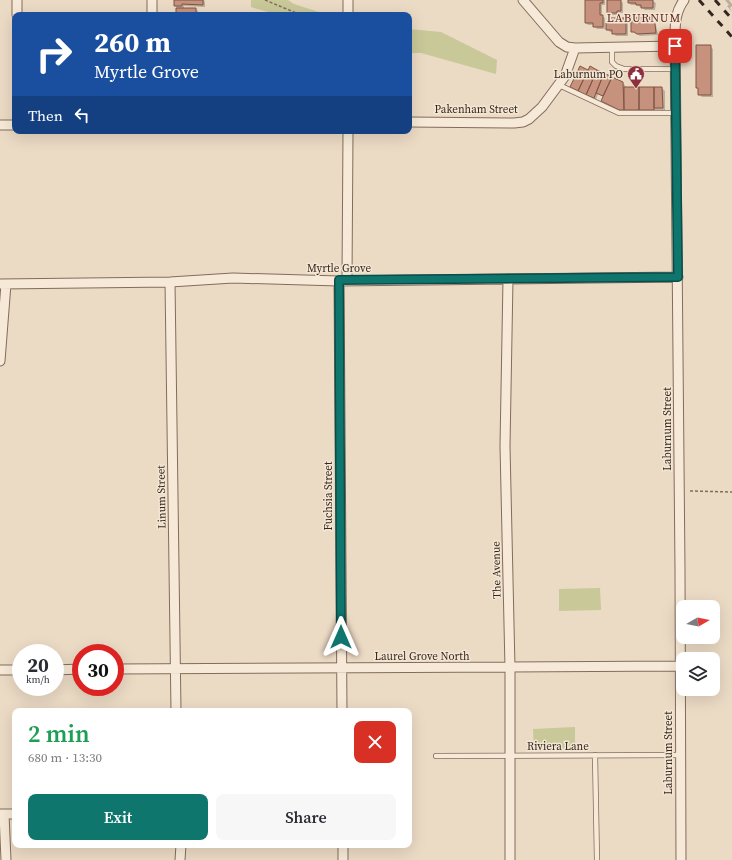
<!DOCTYPE html>
<meta charset="utf-8">
<style>
:root{--surface:#fff;--page:#f7f7f7;--text:#2b2b33;--muted:#7c7c81;--accent:#0f766e}
body{margin:0;font-family:"Source Serif 4",serif;background:var(--page);color:var(--text);height:100vh;display:flex;flex-direction:column;font-size:15px;white-space:nowrap}
*{box-sizing:border-box;margin:0}
p{font-size:13px;color:var(--muted)}
.icon{flex:none;width:22px;height:22px;fill:none;stroke:currentColor;stroke-width:2;stroke-linecap:round;stroke-linejoin:round}
.map{position:relative;flex:1;overflow:hidden}
.details{position:absolute;left:12px;top:708px;width:400px;height:140px;display:flex;flex-direction:column;background:var(--surface);border-radius:8px;box-shadow:0 4px 16px #0002}
.details>*{flex:none}
.guide{position:absolute;left:12px;top:12px;width:400px;height:122px;border-radius:8px;box-shadow:0 4px 16px #0002;background:#1a4fa0;color:#fff;overflow:hidden}
.needle{width:26px;rotate:81deg}
.controls{position:absolute;left:676px;top:600px;display:grid;gap:8px}
.controls a{display:grid;place-items:center;width:44px;height:44px;border-radius:8px;background:var(--surface);box-shadow:0 4px 16px #0002;font-size:20px}
.speed{position:absolute;left:12px;top:644px;display:flex;gap:8px;font-size:20px;font-weight:700;text-align:center}
.speed>*{display:grid;place-content:center;width:52px;height:52px;border-radius:50%;background:var(--surface);box-shadow:0 4px 16px #0002;line-height:1}
.speed small{font-size:10px;font-weight:400}
.speed .limit{border:6px solid #d22;background:#fff;color:#111}
.pin{position:absolute;display:grid;place-items:center;width:34px;height:34px;color:#fff;margin:-17px;border-radius:8px;box-shadow:0 2px 6px #0006}
.me{position:absolute;width:44px;margin:-22px;rotate:0deg;stroke-linejoin:round;filter:drop-shadow(0 0 3px #0008)}
.turn{display:flex;align-items:center;gap:14px;height:84px;padding:0 16px;font-size:18px}
.turn .icon{width:52px;height:52px;stroke-width:2.5}
.turn b{display:block;font-size:28px;line-height:34px}
.then{display:flex;align-items:center;height:38px;padding:0 16px;background:#0003;gap:8px;font-size:15px}
.round{display:grid;place-items:center;flex:none;width:42px;height:42px;border-radius:8px;background:var(--page)}
.overview{display:flex;align-items:center;justify-content:space-between;height:68px;padding:0 16px}
h1{font-size:24px;font-weight:600;line-height:30px;color:#1e9e55}
.cta{display:flex;gap:8px;margin-top:auto;padding:8px 16px}
.cta a{flex:1;height:46px;border-radius:8px;background:var(--accent);color:#fff;font-size:16px;font-weight:600;line-height:46px;text-align:center}
.cta a+a{background:var(--page);color:var(--text)}
.map>svg:first-child{display:block}
.green{fill:#c8c899}
.shadow{fill:#0003}
.building{fill:#c6927d;stroke:#815444}
.lines{fill:none;stroke-linecap:round;stroke-linejoin:round}
.lane-casing{stroke:#846c5c;stroke-width:6}
.street-casing{stroke:#846c5c;stroke-width:11}
.path{stroke:#846c5c;stroke-width:1.5;stroke-dasharray:3 2;stroke-linecap:butt}
.lane{stroke:#f6e9d7;stroke-width:4.5}
.street{stroke:#f6e9d7;stroke-width:9}
.rail{stroke:#35271f;stroke-width:3;stroke-dasharray:7 7;stroke-linecap:butt}
.route-casing{stroke:#0a4d48;stroke-width:10}
.route{stroke:#0f766e;stroke-width:7}
.labels{text-anchor:middle;stroke-width:3;stroke-linejoin:round;paint-order:stroke}
.poi-label{font-size:11px;fill:#35271f;stroke:#f3e6d3;text-anchor:end}
.street-label{font-size:11px;fill:#35271f;stroke:#f3e6d3}
.neighbourhood-label{font-size:12px;letter-spacing:1px;fill:#5e2721;stroke:#f3e6d3}
</style>
<div class="map">
<svg width="732" height="860" viewBox="0 0 732 860">
<rect width="100%" height="100%" fill="#ebdac4"/>
<path class="green" d="M251,0H288L294,4L328,15H278L251,7Z
M409,29L441,32L497,60L496,74L421,53H409Z
M600,588L601,610L559,611V589Z
M575,727V749L534,751L533,729Z"/>
<path class="shadow" d="M175,0H204L205,2V7L184,6V9H196L198,11V15H177V8L175,6Z
M586,0H605V5H602V16L605,18V29H597L594,25H588L586,23Z
M620,0L623,3V13H619V15H610L608,12Z
M629,0L653,1L656,3L655,10H645L642,7H640L637,5H631L629,2Z
M725,0H729L732,4V6L730,8L732,12L727,6L729,5Z
M626,19L628,21V36H616L613,32H610L607,29Z
M649,19L656,25L658,35L640,36L632,31Z
M710,46L713,49V97H702L699,94V89L697,87Z
M590,67L623,83L627,88H662L665,91V110H656V112L623,114L606,105L602,101L604,97L598,94L596,100L574,89L572,87L580,68L588,71Z"/>
<path class="building" d="M174,0H203V5L182,4V6H174Z
M585,0H603V3H600V15H603V27H593V23H585Z
M607,0H621V11H617V13H607Z
M628,0H653V8H641V5H636V3H628Z
M176,8H196V13H193V15H176Z
M650,17V20L654,22L655,24L656,33L637,34L634,32H631V18Z
M608,18H626V34H612V30H606V23H609Z
M696,45H711V95H698V88H696Z
M580,66L588,70L578,91L570,87Z
M590,66L597,70L586,95L578,91Z
M597,70L604,73L594,98L586,95Z
M604,73L612,77L603,96L596,93Z
M612,77L623,82L624,110H619L601,101Z
M624,87H639V110H624Z
M639,87H654V110H639Z
M654,87H662L663,108H654Z"/>
<g class="lines">
<g class="lane-casing">
<path id="lane" d="M612,47V62L616,66L624,69H675
M559,85L619,113H676
M595,755L597,860
M436,756L680,755"/>
</g>
<g class="street-casing">
<path id="street" d="M152,0V15
M523,0L559,42L567,47L575,48L675,46
M17,15V0
M348,15V0
M409,122L514,123L523,122L529,119L542,107L565,76L575,48
M0,125H15
M508,279L505,446L510,668V860
M347,280L348,132
M339,281L342,711
M170,282L176,711
M0,284L170,282L233,278L339,281L678,277
M0,361L6,284
M115,669L680,666
M0,670H21
M55,670L81,669
M0,814H15
M4,814L6,860
M343,845V860
M180,860L181,845
M681,860L680,569L675,35C675,22 676,11 684,0"/>
</g>
<path class="path" d="M265,0L301,15
M690,491L732,492"/>
<use href="#lane" class="lane"/>
<use href="#street" class="street"/>
<path class="rail" d="M699,0L732,37
M715,0L732,19"/>
</g>
<g class="lines">
<g class="route-casing">
<path id="route" d="M341,637L339,280L678,277L675,46"/>
</g>
<use href="#route" class="route"/>
</g>
<defs>
<g id="civic-pin" transform="scale(0.9)"><path d="M0 17L-7.5 6A9.5 9.5 0 1 1 7.5 6Z" fill="#8e303d" stroke="#f3e6d3"/><path d="M-.6-6.5H3V-4.5H.6V-3L4-1V1h2V6H-6V1h2V-1L-.6-3ZM-1.2 2.5V6h2.4V2.5Z" fill="#fff"/></g>
</defs>
<g fill-rule="evenodd">
<use href="#civic-pin" x="636" y="74"/>
</g>
<g class="labels">
<g class="poi-label">
<text x="623" y="78">Laburnum PO</text>
</g>
<g class="street-label">
<text x="476" y="113">Pakenham Street</text>
<text x="339" y="272">Myrtle Grove</text>
<text transform="translate(667 429) rotate(-90)" y="4">Laburnum Street</text>
<text transform="translate(328 496) rotate(-90)" y="4">Fuchsia Street</text>
<text transform="translate(161 497) rotate(-91)" y="4">Linum Street</text>
<text transform="translate(496 570) rotate(-91)" y="4">The Avenue</text>
<text x="422" y="660">Laurel Grove North</text>
<text x="558" y="750">Riviera Lane</text>
<text transform="translate(668 753) rotate(-90)" y="4">Laburnum Street</text>
</g>
<g class="neighbourhood-label">
<text x="644" y="22">LABURNUM</text>
</g>
</g>
</svg>
<div class="controls">
<a><svg class="needle" viewBox="-14 -14 28 28"><path d="M0-13l5 13h-10z" fill="#e53935"/><path d="M0 13l5-13h-10z" fill="#7c7c81"/></svg></a>
<a><svg class="icon" aria-label="layers" viewBox="0 0 24 24"><path d="M12 4l9 5-9 5-9-5zM3 14l9 5 9-5"/></svg></a>
</div>
<div class="speed"><div>20<small>km/h</small></div><div class="limit">30</div></div>
<div class="pin" style="left:675px;top:46px;background:#d93025"><svg class="icon" aria-label="arrive" viewBox="0 0 24 24"><path d="M6 21V4h12l-3 4 3 4H6"/></svg></div>
<svg class="me" style="left:341px;top:637px" viewBox="-20 -20 40 40"><path d="M0-17L14 15 0 8-14 15z" fill="#0f766e" stroke="#fff" stroke-width="4"/></svg>
<div class="guide">
<div class="turn"><svg class="icon" aria-label="right" viewBox="0 0 24 24"><path d="M7 20v-9h11M14 6l5 5-5 5"/></svg><div><b>260 m</b>Myrtle Grove</div></div>
<div class="then">Then<svg class="icon" aria-label="left" viewBox="0 0 24 24"><path d="M17 20v-9H6M10 6l-5 5 5 5"/></svg></div>
</div>
<section class="details">
<div class="overview"><div><h1>2 min</h1><p>680 m · 13:30</p></div><a class="round" style="background:#d93025;color:#fff"><svg class="icon" aria-label="close" viewBox="0 0 24 24"><path d="M6 6l12 12M18 6L6 18"/></svg></a></div>
<div class="cta"><a>Exit</a><a>Share</a></div>
</section>
</div>
